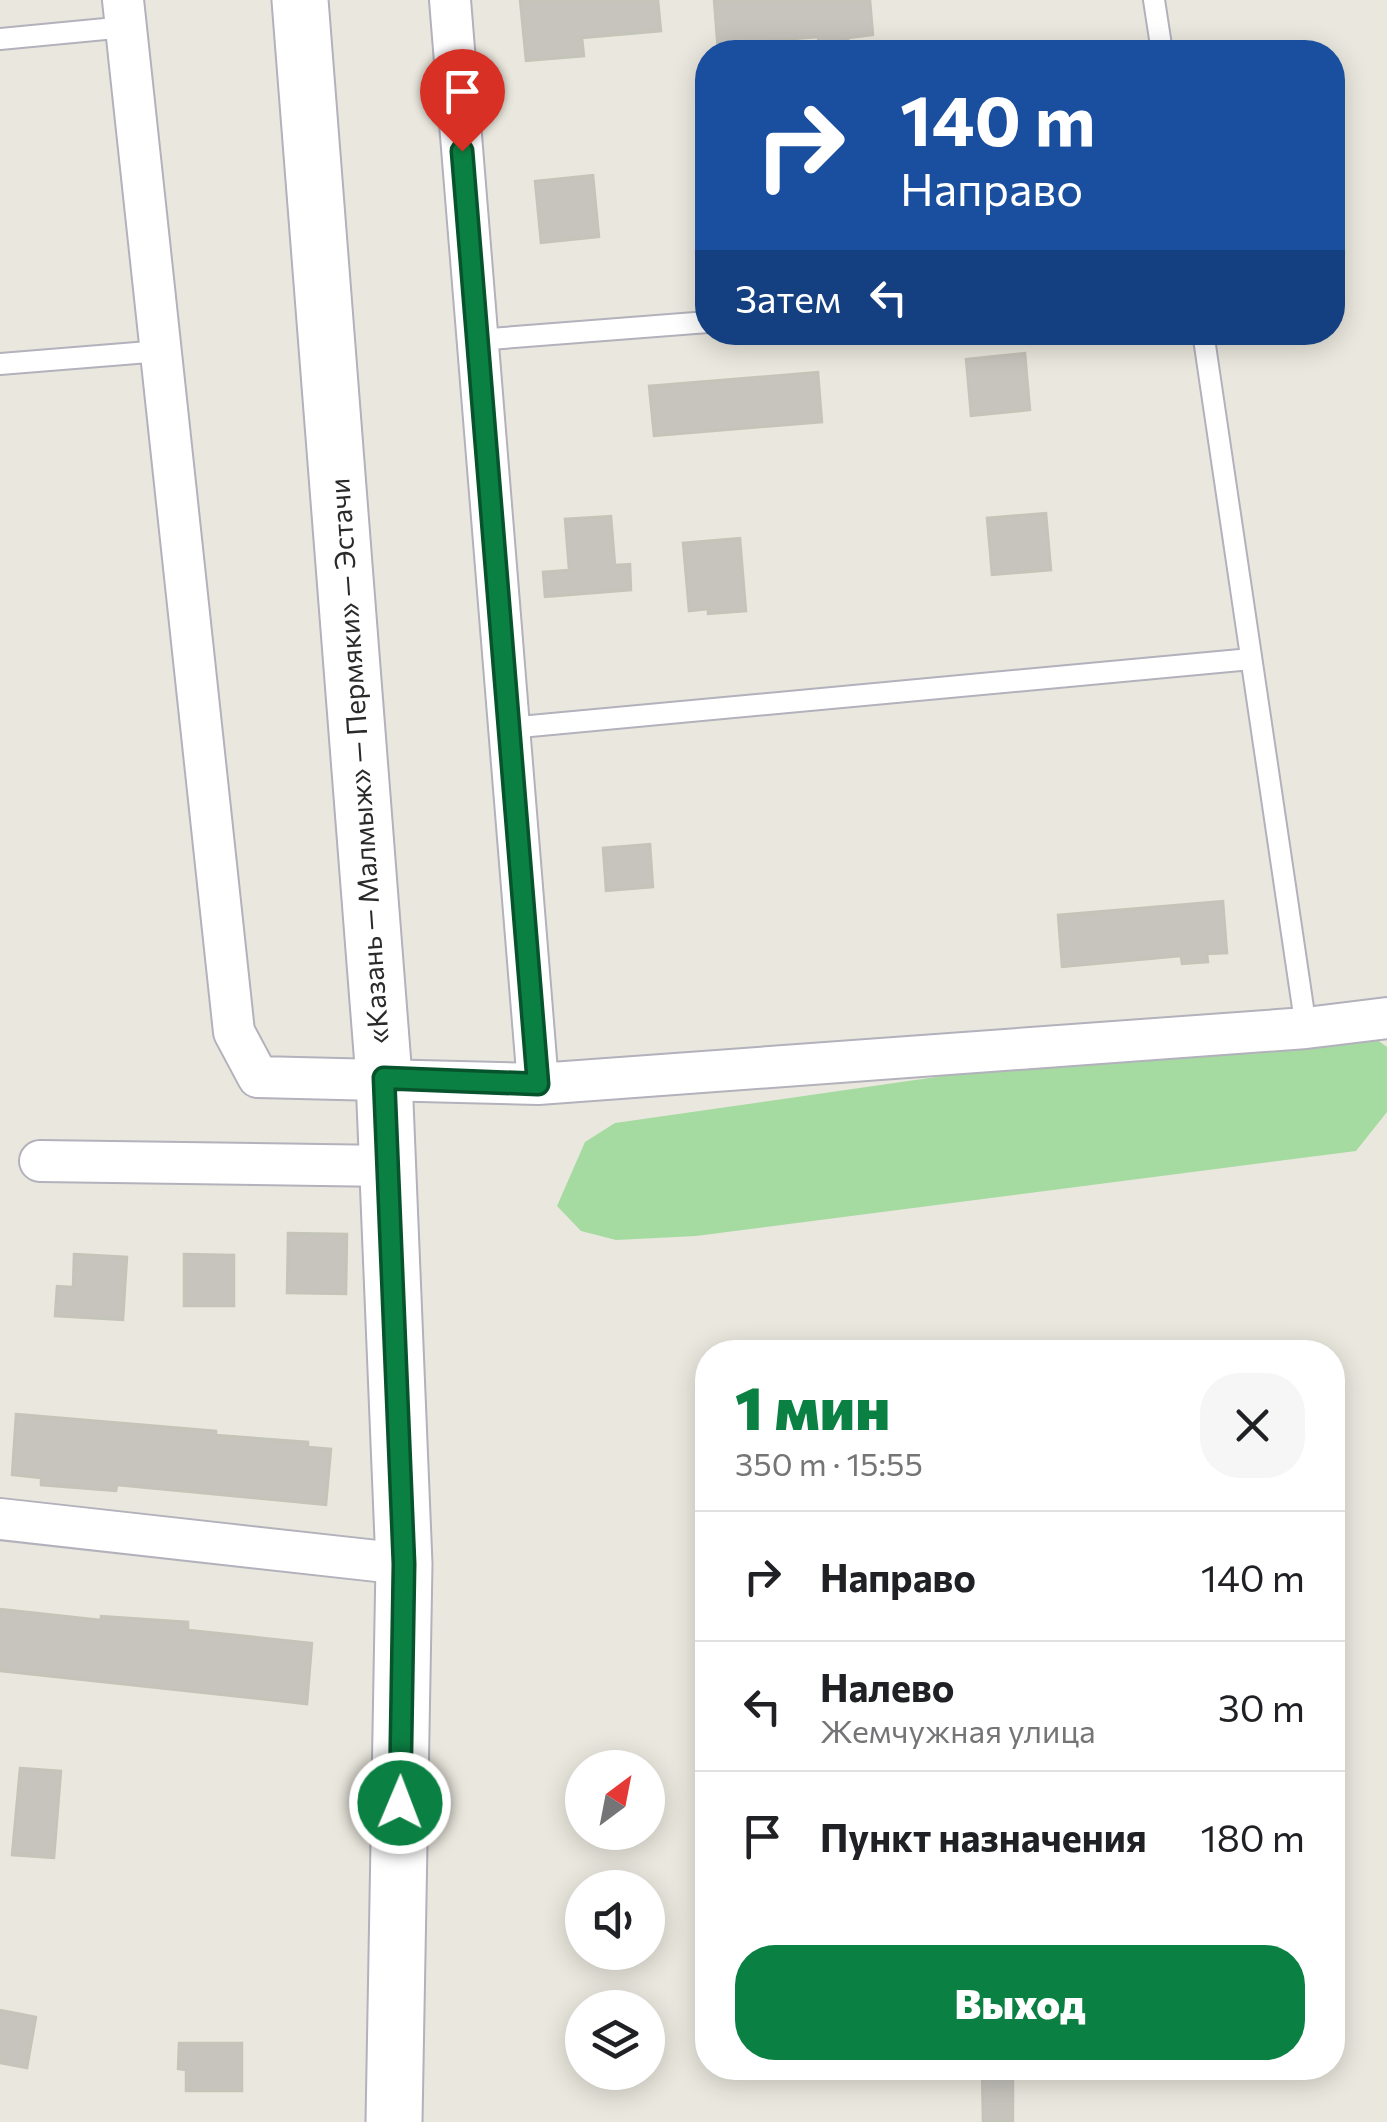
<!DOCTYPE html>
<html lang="ru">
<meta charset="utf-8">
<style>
:root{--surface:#fff;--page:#f6f6f6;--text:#202124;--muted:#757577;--line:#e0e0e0;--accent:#0b8043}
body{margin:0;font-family:Commissioner,sans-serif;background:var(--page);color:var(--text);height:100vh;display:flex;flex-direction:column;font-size:38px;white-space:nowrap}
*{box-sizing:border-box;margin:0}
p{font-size:32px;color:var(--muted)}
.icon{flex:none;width:55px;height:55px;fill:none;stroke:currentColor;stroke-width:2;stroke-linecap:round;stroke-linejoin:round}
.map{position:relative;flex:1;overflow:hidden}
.sheet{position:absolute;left:695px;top:1340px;width:650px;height:740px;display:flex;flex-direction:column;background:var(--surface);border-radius:40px;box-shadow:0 5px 25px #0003}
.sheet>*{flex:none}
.guide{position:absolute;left:695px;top:40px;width:650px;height:305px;border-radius:40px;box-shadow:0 5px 25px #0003;background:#1a4fa0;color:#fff;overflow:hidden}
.needle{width:65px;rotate:32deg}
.tools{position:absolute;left:565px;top:1750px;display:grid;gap:20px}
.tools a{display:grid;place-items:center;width:100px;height:100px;border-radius:50%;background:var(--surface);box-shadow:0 5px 25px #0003;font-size:50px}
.pin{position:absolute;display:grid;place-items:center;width:85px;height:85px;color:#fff;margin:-102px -42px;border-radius:50% 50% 50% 0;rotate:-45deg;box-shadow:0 0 10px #0007}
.pin .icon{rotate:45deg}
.me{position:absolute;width:110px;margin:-55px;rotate:1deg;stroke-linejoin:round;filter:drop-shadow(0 0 8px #0008)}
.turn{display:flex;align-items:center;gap:35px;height:210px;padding:0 40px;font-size:45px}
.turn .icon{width:130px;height:130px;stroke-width:2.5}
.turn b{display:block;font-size:70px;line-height:85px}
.then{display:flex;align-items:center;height:95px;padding:0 40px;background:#0003;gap:20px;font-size:38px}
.round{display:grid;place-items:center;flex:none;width:105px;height:105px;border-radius:40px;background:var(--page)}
.summary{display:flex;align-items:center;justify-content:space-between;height:170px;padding:0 40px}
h1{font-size:60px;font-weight:800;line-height:75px;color:var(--accent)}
.cta{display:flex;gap:20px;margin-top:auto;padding:20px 40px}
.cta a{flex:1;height:115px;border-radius:40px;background:var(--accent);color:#fff;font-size:40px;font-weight:800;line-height:115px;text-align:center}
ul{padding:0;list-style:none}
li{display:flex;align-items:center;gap:30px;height:130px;padding:0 40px;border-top:2px solid var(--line)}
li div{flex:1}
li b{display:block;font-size:38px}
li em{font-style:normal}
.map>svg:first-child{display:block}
.green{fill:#a5daa1}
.building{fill:#c6c4bd;stroke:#c5c4b8;stroke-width:2.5}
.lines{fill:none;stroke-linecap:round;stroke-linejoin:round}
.lane-casing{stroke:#b2b1bc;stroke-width:24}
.street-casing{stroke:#b2b1bc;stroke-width:44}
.secondary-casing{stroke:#b2b1bc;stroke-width:59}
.lane{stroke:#fff;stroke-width:20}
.street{stroke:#fff;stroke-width:40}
.secondary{stroke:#fff;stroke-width:55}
.route-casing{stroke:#07532c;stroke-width:25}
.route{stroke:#0b8043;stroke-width:18}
.labels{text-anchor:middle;stroke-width:8;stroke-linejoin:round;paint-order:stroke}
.street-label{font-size:28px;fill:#2a2a2a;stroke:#fff}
</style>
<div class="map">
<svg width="1387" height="2122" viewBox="0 0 1387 2122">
<rect width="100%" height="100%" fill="#eae8de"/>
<path class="green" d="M1293,1026L1372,1036L1387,1047V1112L1356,1151L696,1236L616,1240L581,1231L557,1206L585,1142L615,1123Z"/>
<path class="building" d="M520,0H658L661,31L582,38L584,56L526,61Z
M714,0H870L873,35L848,38L849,51L819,52L818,37L744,43V52H718Z
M593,175L599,237L541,243L535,181Z
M1025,353L1030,410L971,416L966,359Z
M818,372L822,422L654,436L649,386Z
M1046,513L1051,570L992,575L987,518Z
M611,516L615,565L630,564L631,590L545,597L543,572L569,570L565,519Z
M740,538L746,611L708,614V609L689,611L683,543Z
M650,844L653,887L606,891L603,848Z
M1223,901L1227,953L1207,954L1208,962L1182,964L1181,956L1062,967L1058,915Z
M288,1233L347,1234L346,1294L287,1293Z
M74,1254L127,1257L123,1320L55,1316L57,1286L73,1287Z
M184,1254L234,1255V1306H184Z
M16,1414L216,1431V1435L308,1442V1447L331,1449L326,1505L117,1485L116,1491L41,1485V1478L12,1475Z
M0,1609L101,1620V1616L188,1622V1630L312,1643L307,1704L0,1671Z
M20,1768L61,1771L54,1858L12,1855Z
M0,2010L36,2017L27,2068L0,2063Z
M179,2043H242V2091H186V2070L178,2069Z
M982,2070H1013V2121L983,2122Z"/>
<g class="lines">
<g class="lane-casing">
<path id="lane" d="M1154,0L1162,52
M0,39L126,27
M1203,332L1306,1028
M477,340L708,322
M0,364L161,351
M509,728L1251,659"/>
</g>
<g class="street-casing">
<path id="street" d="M123,0L234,1032L258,1077L538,1084L1306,1028L1387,1018
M450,0L538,1084
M40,1161L388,1166
M0,1519L404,1564"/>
</g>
<g class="secondary-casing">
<path id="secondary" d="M300,0L384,1078L404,1564L394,2122"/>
</g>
<use href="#lane" class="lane"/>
<use href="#street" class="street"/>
<use href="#secondary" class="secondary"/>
</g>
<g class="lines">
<g class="route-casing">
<path id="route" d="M400,1803L404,1564L384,1078L538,1084L462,151"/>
</g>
<use href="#route" class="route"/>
</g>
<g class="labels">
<g class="street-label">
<text transform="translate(359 761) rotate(-94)" y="10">«Казань — Малмыж» — Пермяки» — Эстачи</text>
</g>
</g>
</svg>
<div class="tools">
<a><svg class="needle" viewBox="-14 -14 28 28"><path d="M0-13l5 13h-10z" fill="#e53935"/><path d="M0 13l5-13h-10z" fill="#757577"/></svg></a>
<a><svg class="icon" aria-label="sound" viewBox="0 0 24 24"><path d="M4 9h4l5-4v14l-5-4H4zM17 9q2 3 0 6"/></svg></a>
<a><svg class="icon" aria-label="layers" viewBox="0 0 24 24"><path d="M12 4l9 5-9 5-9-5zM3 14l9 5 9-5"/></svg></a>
</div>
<div class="pin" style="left:462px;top:151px;background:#d93025"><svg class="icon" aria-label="arrive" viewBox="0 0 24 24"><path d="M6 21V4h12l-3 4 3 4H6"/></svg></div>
<svg class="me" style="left:400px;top:1803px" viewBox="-20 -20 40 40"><circle r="17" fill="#0b8043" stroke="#fff" stroke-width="3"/><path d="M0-11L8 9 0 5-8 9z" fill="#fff"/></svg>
<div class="guide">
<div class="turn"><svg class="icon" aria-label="right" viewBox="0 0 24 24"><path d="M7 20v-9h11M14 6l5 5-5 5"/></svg><div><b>140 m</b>Направо</div></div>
<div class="then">Затем<svg class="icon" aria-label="left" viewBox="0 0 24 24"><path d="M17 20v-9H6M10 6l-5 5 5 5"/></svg></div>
</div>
<section class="sheet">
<div class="summary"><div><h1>1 мин</h1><p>350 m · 15:55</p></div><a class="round"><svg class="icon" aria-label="close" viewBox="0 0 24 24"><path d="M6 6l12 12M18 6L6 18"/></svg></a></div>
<ul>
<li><svg class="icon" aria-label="right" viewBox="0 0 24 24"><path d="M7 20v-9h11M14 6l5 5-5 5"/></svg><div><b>Направо</b></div><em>140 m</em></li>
<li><svg class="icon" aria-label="left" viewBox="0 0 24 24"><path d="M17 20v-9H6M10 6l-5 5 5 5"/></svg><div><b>Налево</b><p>Жемчужная улица</p></div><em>30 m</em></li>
<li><svg class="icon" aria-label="arrive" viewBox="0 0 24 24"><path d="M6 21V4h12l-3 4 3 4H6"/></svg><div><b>Пункт назначения</b></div><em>180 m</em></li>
</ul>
<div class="cta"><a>Выход</a></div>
</section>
</div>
